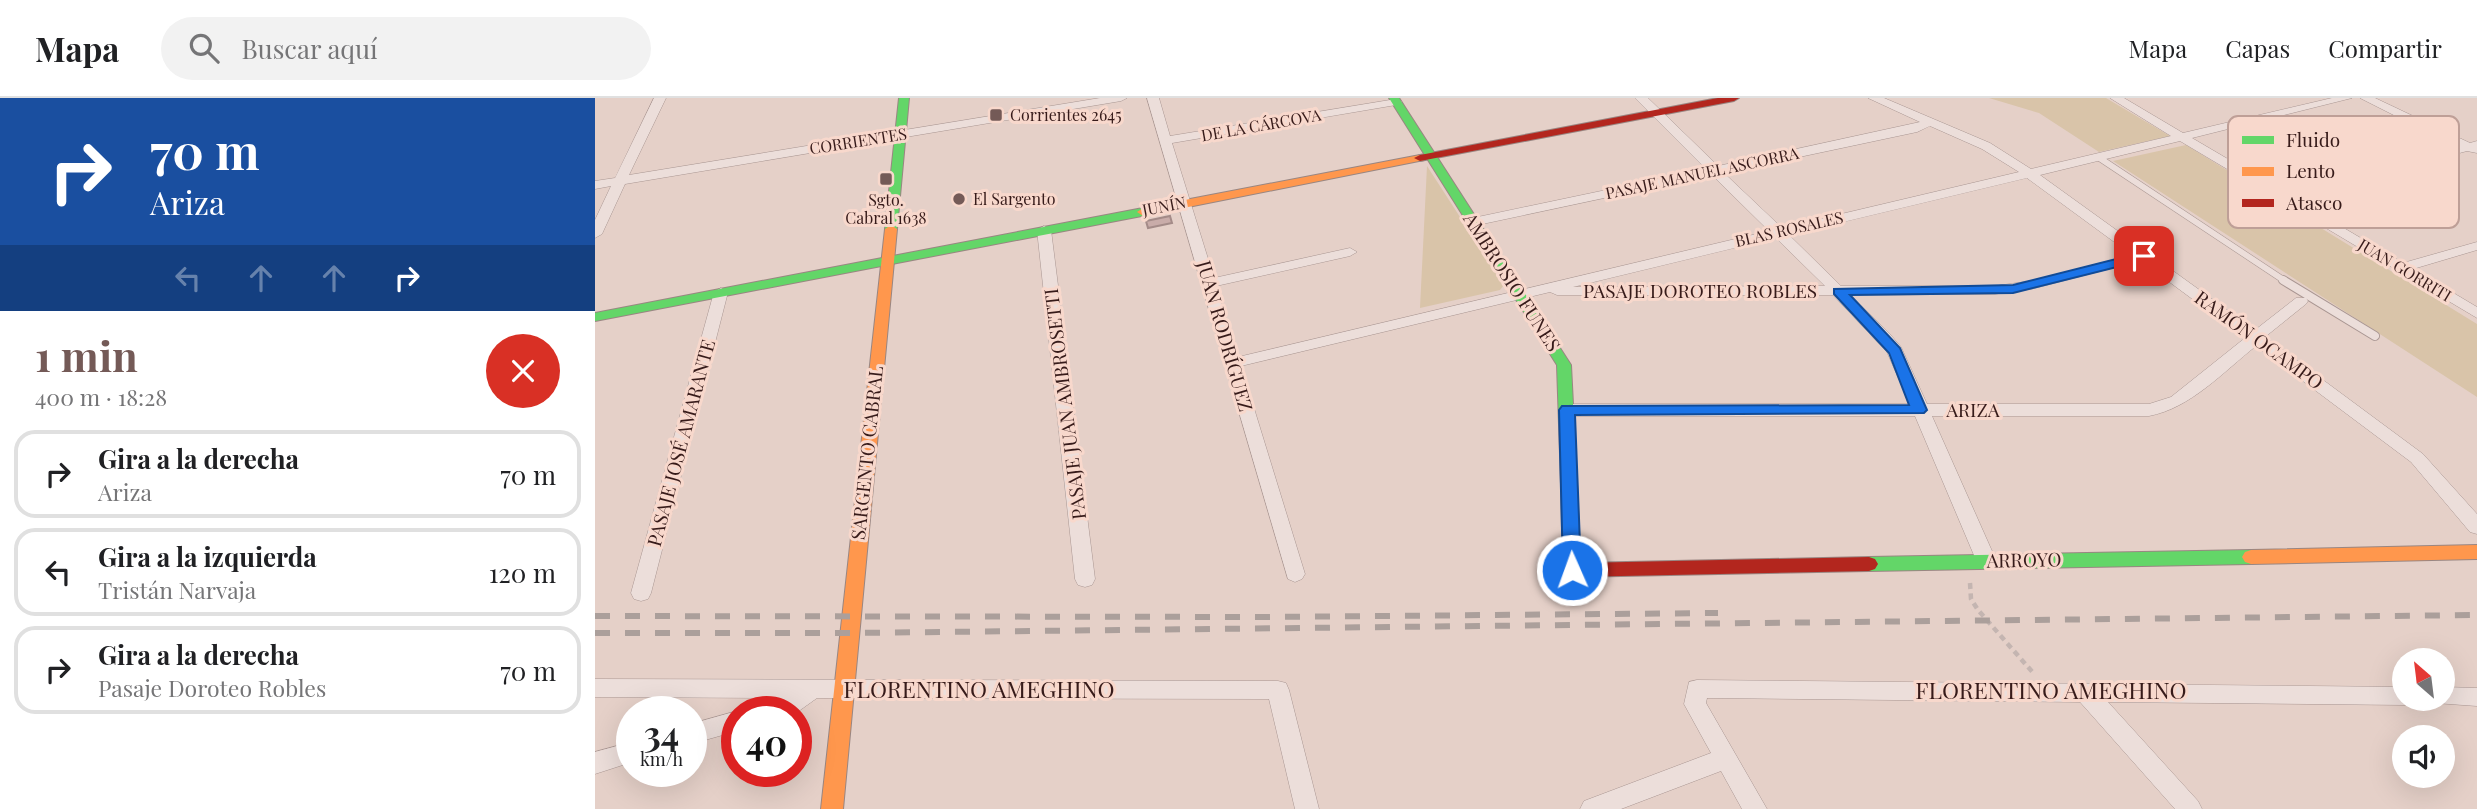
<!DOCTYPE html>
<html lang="es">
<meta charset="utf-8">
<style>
:root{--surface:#fff;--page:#f2f2f2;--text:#202124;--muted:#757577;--line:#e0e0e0;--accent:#745a57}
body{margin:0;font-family:"Playfair Display",serif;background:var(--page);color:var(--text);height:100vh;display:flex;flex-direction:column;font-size:26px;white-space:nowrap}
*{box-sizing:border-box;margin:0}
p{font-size:23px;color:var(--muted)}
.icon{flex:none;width:38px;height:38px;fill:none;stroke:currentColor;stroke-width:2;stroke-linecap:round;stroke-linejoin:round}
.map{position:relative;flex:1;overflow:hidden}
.sheet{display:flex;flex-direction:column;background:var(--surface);width:595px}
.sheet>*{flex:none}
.top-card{background:#1a4fa0;color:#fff;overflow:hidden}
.needle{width:46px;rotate:332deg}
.buttons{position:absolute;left:1797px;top:550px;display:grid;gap:14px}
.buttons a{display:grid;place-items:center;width:63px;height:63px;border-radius:50%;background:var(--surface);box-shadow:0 7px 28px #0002;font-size:35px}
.speed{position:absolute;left:21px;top:598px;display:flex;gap:14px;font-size:35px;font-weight:700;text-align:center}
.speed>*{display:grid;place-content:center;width:91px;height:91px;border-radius:50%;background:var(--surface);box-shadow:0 7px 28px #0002;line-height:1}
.speed small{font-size:18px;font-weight:400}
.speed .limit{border:10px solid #d22;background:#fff;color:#111}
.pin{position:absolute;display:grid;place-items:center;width:60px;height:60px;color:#fff;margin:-30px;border-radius:14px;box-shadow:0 4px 10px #0006}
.me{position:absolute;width:77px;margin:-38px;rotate:358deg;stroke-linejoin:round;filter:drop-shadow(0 0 5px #0008)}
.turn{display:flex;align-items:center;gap:24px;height:147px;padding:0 35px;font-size:32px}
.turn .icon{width:91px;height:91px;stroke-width:2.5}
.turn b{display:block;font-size:49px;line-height:60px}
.lanes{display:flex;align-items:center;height:66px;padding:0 35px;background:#0003;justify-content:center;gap:35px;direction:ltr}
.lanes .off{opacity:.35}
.round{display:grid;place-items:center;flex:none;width:74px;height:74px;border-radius:37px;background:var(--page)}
.head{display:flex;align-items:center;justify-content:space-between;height:119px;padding:0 35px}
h1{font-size:42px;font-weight:700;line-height:52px;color:var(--accent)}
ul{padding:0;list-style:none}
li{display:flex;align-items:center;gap:21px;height:88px;margin:0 14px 10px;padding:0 21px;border:4px solid var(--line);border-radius:21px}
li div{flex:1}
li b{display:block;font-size:26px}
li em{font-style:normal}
header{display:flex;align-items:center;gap:42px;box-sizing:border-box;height:98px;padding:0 35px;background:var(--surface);border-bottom:2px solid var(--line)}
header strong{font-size:33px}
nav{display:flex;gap:38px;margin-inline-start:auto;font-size:24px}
.search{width:490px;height:63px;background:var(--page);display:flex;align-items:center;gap:18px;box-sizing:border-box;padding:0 24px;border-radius:38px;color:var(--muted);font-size:26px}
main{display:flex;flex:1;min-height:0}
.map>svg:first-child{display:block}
.green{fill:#d9c4a9}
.building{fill:#c9aca9;stroke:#a48b88;stroke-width:2}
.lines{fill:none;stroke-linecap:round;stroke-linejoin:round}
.lane-far1-casing{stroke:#a99692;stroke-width:7}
.lane-casing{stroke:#a99692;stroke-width:10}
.street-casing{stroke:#a99692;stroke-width:1}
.fast-casing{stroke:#998682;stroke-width:2}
.slow-casing{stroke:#998682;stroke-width:2}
.jam-casing{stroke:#998682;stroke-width:2}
.path{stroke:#c4b5b1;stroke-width:4.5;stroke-dasharray:6 4.5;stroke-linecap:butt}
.lane-far1{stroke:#ecdeda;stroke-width:6}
.lane{stroke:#ecdeda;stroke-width:8}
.street{fill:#ecdeda;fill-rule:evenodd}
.fast{fill:#63d668;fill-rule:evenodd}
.slow{fill:#ff974d;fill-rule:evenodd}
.jam{fill:#b3261e;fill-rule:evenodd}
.rail{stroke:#ab9f9b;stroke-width:6;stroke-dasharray:15 15;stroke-linecap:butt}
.route{fill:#1a73e8;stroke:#114b97;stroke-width:2}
.poi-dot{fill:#745a57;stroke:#f8d8cc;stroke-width:2.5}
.labels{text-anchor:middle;stroke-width:6;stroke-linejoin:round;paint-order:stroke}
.far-poi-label{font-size:16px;fill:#371b1a;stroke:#f8d8cc;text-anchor:start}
.far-street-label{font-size:16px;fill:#371b1a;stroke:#f8d8cc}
.street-label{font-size:19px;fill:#371b1a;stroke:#f8d8cc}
.near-street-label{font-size:23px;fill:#371b1a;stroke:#f8d8cc}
.key{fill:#f8d8cc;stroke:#be9f97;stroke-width:2}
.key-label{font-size:19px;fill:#371b1a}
</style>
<header>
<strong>Mapa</strong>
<div class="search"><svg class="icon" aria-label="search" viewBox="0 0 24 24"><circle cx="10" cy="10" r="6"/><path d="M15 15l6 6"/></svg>Buscar aquí</div>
<nav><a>Mapa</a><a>Capas</a><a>Compartir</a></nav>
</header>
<main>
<section class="sheet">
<div class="top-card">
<div class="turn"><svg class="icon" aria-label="right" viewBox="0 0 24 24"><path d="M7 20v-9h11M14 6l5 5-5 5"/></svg><div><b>70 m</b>Ariza</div></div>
<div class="lanes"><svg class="icon off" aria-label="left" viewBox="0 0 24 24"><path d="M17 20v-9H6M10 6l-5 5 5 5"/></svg><svg class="icon off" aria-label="ahead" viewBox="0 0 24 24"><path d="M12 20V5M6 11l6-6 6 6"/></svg><svg class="icon off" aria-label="ahead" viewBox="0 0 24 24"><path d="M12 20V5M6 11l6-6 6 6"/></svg><svg class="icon" aria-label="right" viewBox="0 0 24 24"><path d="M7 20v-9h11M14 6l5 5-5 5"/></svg></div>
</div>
<div class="head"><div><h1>1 min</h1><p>400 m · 18:28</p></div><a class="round" style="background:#d93025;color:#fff"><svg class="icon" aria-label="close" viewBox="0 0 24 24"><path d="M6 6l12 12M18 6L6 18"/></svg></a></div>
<ul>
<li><svg class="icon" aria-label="right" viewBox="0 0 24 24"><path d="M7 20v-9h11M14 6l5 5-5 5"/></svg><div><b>Gira a la derecha</b><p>Ariza</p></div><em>70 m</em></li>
<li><svg class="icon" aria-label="left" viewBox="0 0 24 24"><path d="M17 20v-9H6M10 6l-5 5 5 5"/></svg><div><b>Gira a la izquierda</b><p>Tristán Narvaja</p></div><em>120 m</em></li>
<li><svg class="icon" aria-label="right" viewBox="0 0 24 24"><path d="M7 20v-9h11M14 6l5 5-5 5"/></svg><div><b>Gira a la derecha</b><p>Pasaje Doroteo Robles</p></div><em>70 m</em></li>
</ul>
</section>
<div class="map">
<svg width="1882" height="711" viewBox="0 0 1882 711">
<rect width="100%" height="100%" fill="#e5d0c8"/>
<path class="green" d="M1394,0H1511L1575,38L1504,54L1444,15Z
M1591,47L1882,226V299L1518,63Z
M832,68L909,187L905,192L825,210Z"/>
<path class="building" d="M575,118L577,125L553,130L551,123Z"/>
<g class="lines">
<g class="lane-far1-casing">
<path id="lane-far1" d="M1503,59L1690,183"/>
</g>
<g class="lane-casing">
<path id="lane" d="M1688,182L1780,238"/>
</g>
<g class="street-casing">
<path id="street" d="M59,0H71L34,77L505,0H532L526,3L30,86L7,136L0,140V122L16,88L0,91V83L20,80Z
M552,0H564L575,38L801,1L807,4L801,7L577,45L619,180L755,150L762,154L755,158L621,188L643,259L1174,133L1117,77L878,128L873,127L871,124L878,120L1111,71L1040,0H1053L1123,68L1325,24L1273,0H1289L1395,45L1436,71L1576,38L1515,0H1529L1588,35L1737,0H1757L1597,40L1689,94L1862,49L1765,0H1780L1875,45L1882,43V55L1872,53L1698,100L1808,165L1882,144V152L1818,171L1882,209V220L1585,43L1445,77L1660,232L1701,200H1711L1713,203L1711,206L1670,239L1828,356L1882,416V436L1875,434L1816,364L1661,248C1628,274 1596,310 1554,318H1337L1401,462L1398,467L1391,470L1384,467L1381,462L1320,318H972L964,312L972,306H1315L1292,254L1238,197H962L955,194L646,268L710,476L707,481L700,484L693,481ZM1335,28L1387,51L1424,74L1187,130L1129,75L1322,34ZM1432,80L1537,157L1436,183L1400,188H1246L1194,137ZM1181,140L1230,188L978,189ZM1546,163L1650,240L1576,299L1554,306H1332L1306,249L1294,235L1255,197L1400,196L1436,191Z
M449,128L456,132L500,481L497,487L490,489L483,487L480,481L442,132Z
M126,190L133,194L56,495L53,501L46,503L39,501L36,495L119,194Z
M0,581L683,583L691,585L694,592L724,711H700L674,601L222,600L201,615L160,614L163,607L187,600L0,599Z
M1102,582L1810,589V600H1820L1818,605L1810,607L1513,604L1603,703L1607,711H1580L1485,604L1112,600L1111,605L1172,711H1147L1126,673L1026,711H985L989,703L1116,655L1089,606L1094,584Z
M1848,589L1882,590V608L1840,605L1838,600H1848Z
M142,613L145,614H142V633L96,646V626Z
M37,644V664L0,676V654Z"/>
</g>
<g class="fast-casing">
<path id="fast" d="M304,0H314L302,131L296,135L290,131Z
M794,0H804L976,267L982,386L980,390H968L966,386L962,267Z
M548,110L552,111V117L0,223V215Z
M1656,452L1662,454L1665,459L1662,464L1656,466L1274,473L1268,471L1265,466L1268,461L1274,459Z"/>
</g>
<g class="slow-casing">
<path id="slow" d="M825,57L831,60L829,62L548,118L542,114L548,110Z
M296,127L302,131L248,711H226L290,131Z
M1882,447V461L1656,466L1650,464L1647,459L1650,454L1656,452Z"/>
</g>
<g class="jam-casing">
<path id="jam" d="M1123,0H1144L1139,3L825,63L819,60L825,57Z
M974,380L980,382L982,386L985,465L1274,459L1280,461L1283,466L1280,471L1274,473L977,479L971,477L968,472L966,386L968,382Z"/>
</g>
<path class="path" d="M1375,485L1376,501L1383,512L1440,577"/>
<use href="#lane-far1" class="lane-far1"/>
<use href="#lane" class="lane"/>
<use href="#street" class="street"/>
<use href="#fast" class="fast"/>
<use href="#slow" class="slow"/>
<use href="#jam" class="jam"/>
<path class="rail" d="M0,518L674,519L1123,515
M0,535H255L1882,517"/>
</g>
<path class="route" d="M1549,154L1554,155V161L1418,195L1255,197L1305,250L1332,312L1329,315L980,317L986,472L983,477H970L968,472L964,312L967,308L1314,307L1294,255L1239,196V191L1418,187Z"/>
<g class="poi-dot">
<rect x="394" y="10" width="14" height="14" rx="3.5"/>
<rect x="284" y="74" width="14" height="14" rx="3.5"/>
<circle cx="364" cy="101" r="7"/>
</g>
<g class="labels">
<g class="far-poi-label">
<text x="415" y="23">Corrientes 2645</text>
<text x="378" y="107">El Sargento</text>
<text x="291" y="108" text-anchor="middle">Sgto.<tspan x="291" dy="18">Cabral 1638</tspan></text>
</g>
<g class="far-street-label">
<text transform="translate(666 27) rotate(-10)" y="6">DE LA CÁRCOVA</text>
<text transform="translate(263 43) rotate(-9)" y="6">CORRIENTES</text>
<text transform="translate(1107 75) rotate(-12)" y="6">PASAJE MANUEL ASCORRA</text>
<text transform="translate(569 108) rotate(-11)" y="6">JUNÍN</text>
<text transform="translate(1194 131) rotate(-13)" y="6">BLAS ROSALES</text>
<text transform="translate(1810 172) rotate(31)" y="6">JUAN GORRITI</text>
</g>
<g class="street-label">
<text transform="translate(917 184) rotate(57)" y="7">AMBROSIO FUNES</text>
<text x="1105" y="200">PASAJE DOROTEO ROBLES</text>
<text transform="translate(630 238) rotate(74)" y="7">JUAN RODRÍGUEZ</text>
<text transform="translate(1664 242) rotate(36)" y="7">RAMÓN OCAMPO</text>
<text transform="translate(470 306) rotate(-97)" y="7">PASAJE JUAN AMBROSETTI</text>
<text x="1378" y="319">ARIZA</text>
<text transform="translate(86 345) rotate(-75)" y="7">PASAJE JOSÉ AMARANTE</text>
<text transform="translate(272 355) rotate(-84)" y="7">SARGENTO CABRAL</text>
<text transform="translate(1429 462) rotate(-1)" y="7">ARROYO</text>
</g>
<g class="near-street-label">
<text x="384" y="600">FLORENTINO AMEGHINO</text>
<text x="1456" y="601">FLORENTINO AMEGHINO</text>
</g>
</g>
<rect x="1633" y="18" width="231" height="112" rx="10" class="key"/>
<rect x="1647" y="38" width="32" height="8" fill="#63d668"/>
<rect x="1647" y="69" width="32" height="9" fill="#ff974d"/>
<rect x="1647" y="101" width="32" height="8" fill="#b3261e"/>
<g class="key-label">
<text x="1691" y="49">Fluido</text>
<text x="1691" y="80">Lento</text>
<text x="1691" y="112">Atasco</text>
</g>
</svg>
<div class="buttons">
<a><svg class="needle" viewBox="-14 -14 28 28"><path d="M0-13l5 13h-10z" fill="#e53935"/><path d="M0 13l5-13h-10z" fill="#757577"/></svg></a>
<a><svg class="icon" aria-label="sound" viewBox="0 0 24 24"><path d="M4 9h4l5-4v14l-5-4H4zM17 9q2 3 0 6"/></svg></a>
</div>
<div class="speed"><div>34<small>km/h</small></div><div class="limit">40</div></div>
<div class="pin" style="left:1549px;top:158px;background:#d93025"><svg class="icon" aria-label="arrive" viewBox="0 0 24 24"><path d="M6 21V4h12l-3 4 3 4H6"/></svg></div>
<svg class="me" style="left:977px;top:472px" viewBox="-20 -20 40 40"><circle r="17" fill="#1a73e8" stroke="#fff" stroke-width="3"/><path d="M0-11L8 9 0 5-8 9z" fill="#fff"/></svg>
</div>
</main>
